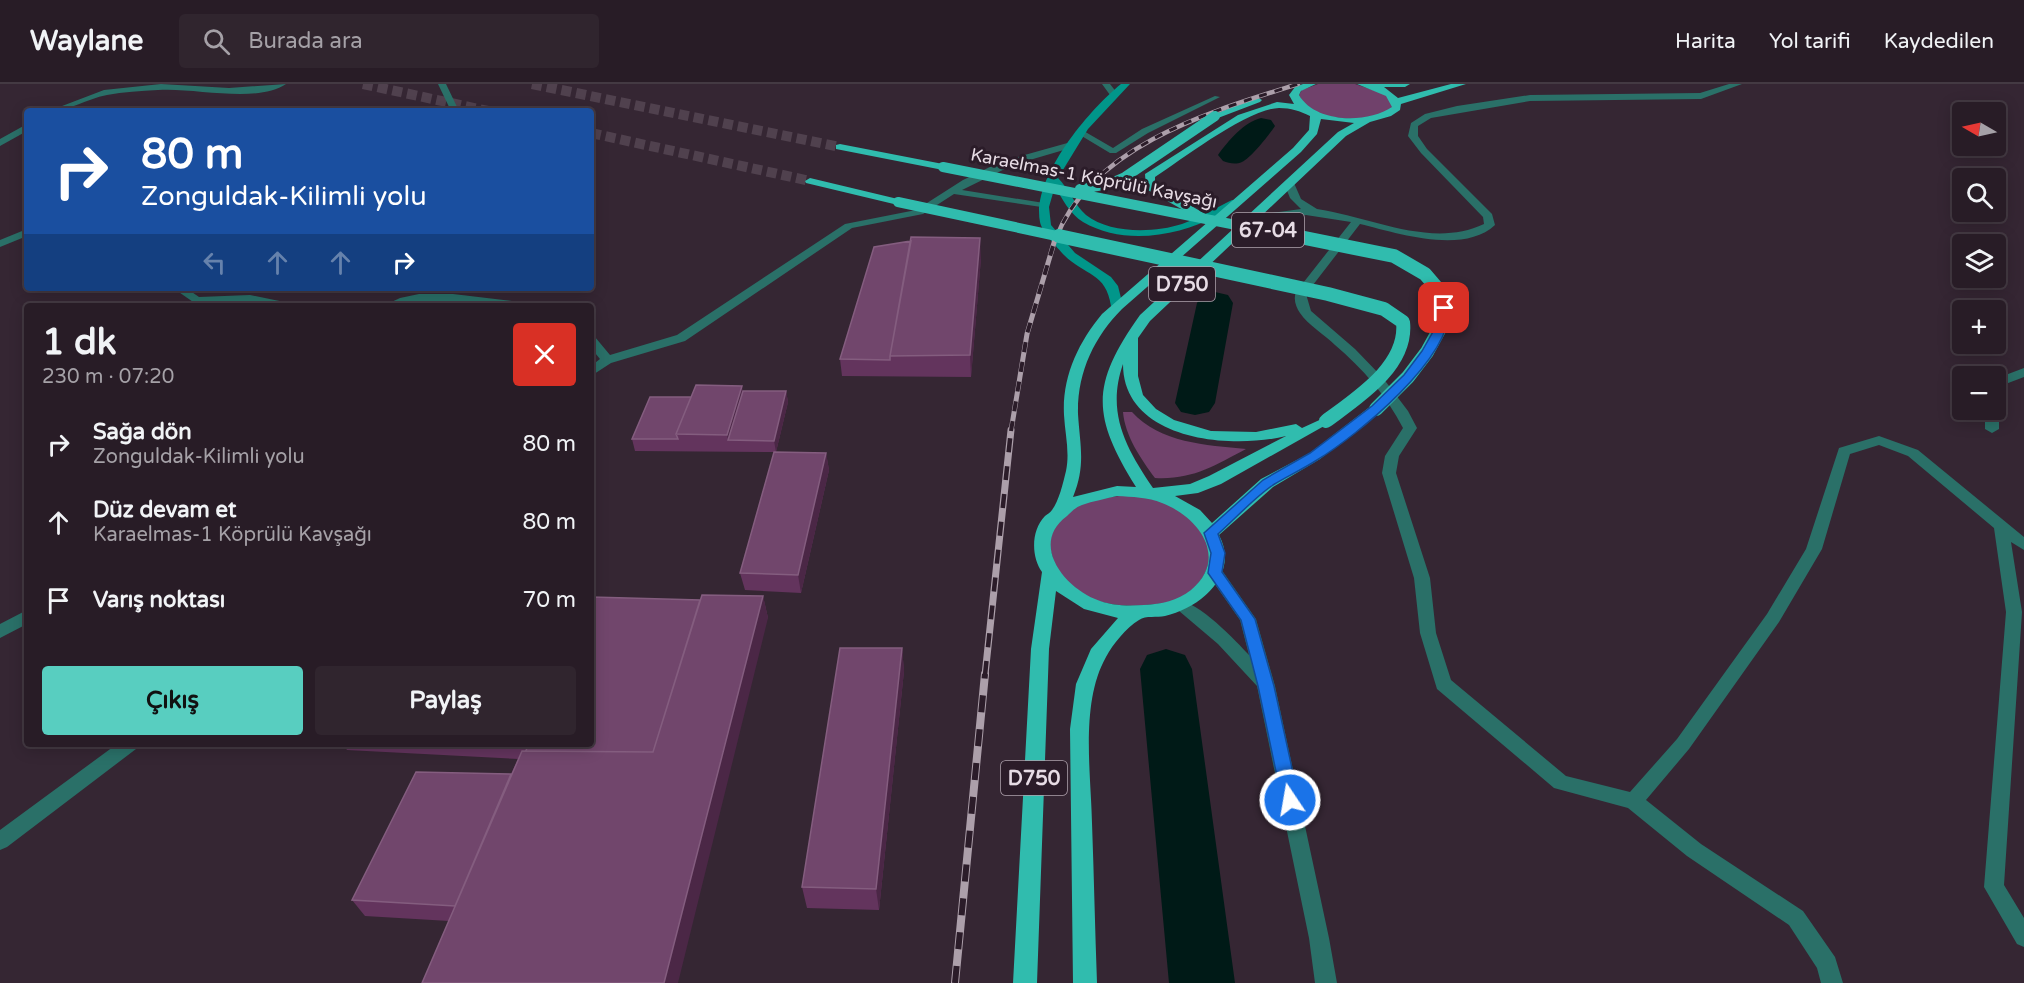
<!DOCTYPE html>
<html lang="tr">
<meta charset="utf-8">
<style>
:root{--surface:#281c26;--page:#30252e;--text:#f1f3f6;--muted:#a5a1a7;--line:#443a43;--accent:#58cec0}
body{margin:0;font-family:"Varela Round",sans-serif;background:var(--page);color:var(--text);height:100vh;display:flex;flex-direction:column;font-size:22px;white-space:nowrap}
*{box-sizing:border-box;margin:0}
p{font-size:20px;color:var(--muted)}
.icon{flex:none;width:33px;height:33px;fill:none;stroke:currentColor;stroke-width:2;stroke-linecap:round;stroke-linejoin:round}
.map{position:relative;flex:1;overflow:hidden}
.details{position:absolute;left:24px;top:219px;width:570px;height:444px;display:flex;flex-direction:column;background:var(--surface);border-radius:6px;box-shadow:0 3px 15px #0003,0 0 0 2px var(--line)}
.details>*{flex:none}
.banner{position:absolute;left:24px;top:24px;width:570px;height:183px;border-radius:6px;box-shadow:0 3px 15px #0003,0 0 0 2px var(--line);background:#1a4fa0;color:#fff;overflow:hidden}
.needle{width:39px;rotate:279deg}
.buttons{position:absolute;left:1952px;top:18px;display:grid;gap:12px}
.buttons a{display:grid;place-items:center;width:54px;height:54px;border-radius:6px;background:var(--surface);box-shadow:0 3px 15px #0003,0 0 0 2px var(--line);font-size:30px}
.pin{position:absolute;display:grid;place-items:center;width:51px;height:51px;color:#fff;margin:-26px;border-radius:12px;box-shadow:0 3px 9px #0006}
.me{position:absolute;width:66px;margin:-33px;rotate:348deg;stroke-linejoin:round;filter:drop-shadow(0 0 4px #0008)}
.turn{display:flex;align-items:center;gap:21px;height:126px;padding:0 18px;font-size:27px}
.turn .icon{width:78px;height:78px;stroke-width:2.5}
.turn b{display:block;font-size:42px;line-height:51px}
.lanes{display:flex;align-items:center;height:57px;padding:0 18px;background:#0003;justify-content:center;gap:30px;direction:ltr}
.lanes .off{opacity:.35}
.round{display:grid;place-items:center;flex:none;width:63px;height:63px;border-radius:6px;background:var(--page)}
.summary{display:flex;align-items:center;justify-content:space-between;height:102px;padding:0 18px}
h1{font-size:36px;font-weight:700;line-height:45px}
.button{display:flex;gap:12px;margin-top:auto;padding:12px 18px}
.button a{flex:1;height:69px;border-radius:6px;background:var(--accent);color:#111;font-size:24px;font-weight:700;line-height:69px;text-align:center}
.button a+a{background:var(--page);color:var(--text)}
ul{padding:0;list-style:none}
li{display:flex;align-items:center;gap:18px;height:78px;padding:0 18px}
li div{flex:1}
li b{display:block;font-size:22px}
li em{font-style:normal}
header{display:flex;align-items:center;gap:36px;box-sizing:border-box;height:84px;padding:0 30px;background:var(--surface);border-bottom:2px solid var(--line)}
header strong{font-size:28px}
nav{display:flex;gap:33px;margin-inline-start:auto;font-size:21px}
.search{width:420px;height:54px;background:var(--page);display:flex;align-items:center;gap:15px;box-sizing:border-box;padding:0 21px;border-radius:6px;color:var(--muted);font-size:22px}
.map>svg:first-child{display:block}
.green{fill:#70416b}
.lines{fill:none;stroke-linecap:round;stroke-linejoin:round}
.river{fill:#001a17;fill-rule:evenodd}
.trunk-tunnel{stroke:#50414e;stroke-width:10;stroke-dasharray:10 5;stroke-linecap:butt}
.service{fill:#2a7068;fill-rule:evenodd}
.minor{fill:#2a7068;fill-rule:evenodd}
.secondary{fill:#01968a;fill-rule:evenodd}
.trunk{fill:#30bcae;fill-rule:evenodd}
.rail-far3-casing{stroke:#ac9faa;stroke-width:4.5}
.rail-far2-casing{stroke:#ac9faa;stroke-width:5}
.rail-far1-casing{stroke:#ac9faa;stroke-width:7}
.rail-casing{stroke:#ac9faa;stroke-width:8}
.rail-far3{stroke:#2b1c29;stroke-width:3;stroke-dasharray:8;stroke-linecap:butt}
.rail-far2{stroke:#2b1c29;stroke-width:4;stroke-dasharray:10;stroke-linecap:butt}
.rail-far1{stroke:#2b1c29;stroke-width:4.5;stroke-dasharray:14;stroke-linecap:butt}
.rail{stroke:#2b1c29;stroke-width:6;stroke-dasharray:17;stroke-linecap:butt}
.trunk-bridge-far1{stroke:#30bcae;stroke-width:10}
.trunk-bridge{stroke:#30bcae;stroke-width:14}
.wall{fill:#63345d}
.shaded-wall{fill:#4b2746}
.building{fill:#71466c;stroke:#845d7f;stroke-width:1.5}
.route{fill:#1a73e8;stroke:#114b97;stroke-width:1.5}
.labels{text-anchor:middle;stroke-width:6;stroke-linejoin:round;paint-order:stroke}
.far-street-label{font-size:18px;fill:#e7dce5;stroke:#2b1c29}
.shield{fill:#2b1c29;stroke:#afa2ad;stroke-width:1.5}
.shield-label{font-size:20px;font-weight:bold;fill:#e7dce5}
</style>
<header>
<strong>Waylane</strong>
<div class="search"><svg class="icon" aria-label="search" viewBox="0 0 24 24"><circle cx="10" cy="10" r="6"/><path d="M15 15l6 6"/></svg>Burada ara</div>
<nav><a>Harita</a><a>Yol tarifi</a><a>Kaydedilen</a></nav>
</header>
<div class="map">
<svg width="2024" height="899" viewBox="0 0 2024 899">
<rect width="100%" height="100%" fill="#352633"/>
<path class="green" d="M1318,0H1355L1388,11L1393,23C1378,40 1323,37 1307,23C1304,21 1301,15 1299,11L1302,6Z
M1123,328H1132C1160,359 1206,361 1246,365C1214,382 1192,396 1155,394C1141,375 1125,352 1123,328Z
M1134,411C1148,414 1161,416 1173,422C1210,441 1224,482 1188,509C1175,519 1160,520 1145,521C1118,524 1074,517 1058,491C1055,487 1054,479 1053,474C1052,469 1048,461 1048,456C1051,419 1106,412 1134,411Z"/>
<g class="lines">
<path class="river" d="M1261,34L1271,36L1275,42C1269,51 1251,74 1242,78C1235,81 1229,79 1223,77L1218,71C1228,57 1244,38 1261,34Z
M1215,208L1228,211L1233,219L1215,319L1209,328L1195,331L1181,328L1175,319L1197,219L1202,211Z
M1166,565L1185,571L1192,585L1235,899H1169L1140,585L1147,571Z"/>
<path class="trunk-tunnel" d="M363,0L488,27
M532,0L840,63
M591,49L810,97"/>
<path class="service" d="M1215,12L1220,13L1148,49L1116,69H1110L1075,48L1082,46L1113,64L1142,45Z"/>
<path class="minor" d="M161,0L229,4L286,0C256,20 193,3 158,6C141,7 123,8 107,11C86,15 70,27 49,27L104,6Z
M438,0H446L459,27H451Z
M1102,0H1110L1117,9L1110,11Z
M1729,0H1742L1701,15L1530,17L1431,34L1418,42V52L1427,65L1492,130L1495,141C1463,171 1397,149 1360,140L1306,210L1311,227L1355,265L1383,294L1408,327L1417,344L1399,372L1396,389L1430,494L1436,549L1451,596L1566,692L1630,708L1677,655L1767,530L1806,465L1839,364L1879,352L1918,366L2024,453V466L2011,458L2022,528L2004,801L2024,834V863L2017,860L1984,803L2006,528L1994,444L1908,372L1879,361L1850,370L1822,465L1779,538L1689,665L1646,716L1701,760L1803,827L1835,873L1843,899H1821L1817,884L1789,841L1687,772L1628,724L1554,704L1437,605L1420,549L1414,494L1382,389L1385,372L1403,344C1386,311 1363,285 1335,261C1325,251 1308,241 1300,229C1296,223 1293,215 1296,208L1351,138L1306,131L1249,140L1244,137L1265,130L1301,125L1290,114L1284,99L1289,96L1294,99L1301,115L1317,125C1371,133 1432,165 1484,140L1483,133L1421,69L1408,52L1411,39L1425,30L1457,22L1530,11L1700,9Z
M27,40V47L0,62V55Z
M1071,58L1076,61L1074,63L1013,81L962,106L1044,119L1048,120V124L954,110L923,130L852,144L685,257L611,279L591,292V282L600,275L591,264V252L595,253L610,271L677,251L845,140L916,126L963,96L992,82L1021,72Z
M27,145V152L0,163V156Z
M173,204H186L199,213L250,211L294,220L296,222H273L250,217L196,220Z
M419,210H453L520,218L526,222H493L436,217L383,222L400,214Z
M2024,284V293L1995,304V295Z
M1995,323L1999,326V345L1992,349L1985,345V326H1995Z
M1215,483L1221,485L1256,535L1275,602L1329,854L1337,899H1315L1309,854L1257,602L1218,560L1172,521L1174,517C1193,511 1236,557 1249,571L1240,536L1207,489L1209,485Z
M27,526V540L0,554V540Z
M117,660H139L136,665L7,763L0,766V746Z"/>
<path class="secondary" d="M1121,0H1130L1088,45L1058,94C1069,105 1074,120 1086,131C1110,150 1154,149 1182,140C1199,134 1216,124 1232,116L1241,118C1235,124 1225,128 1217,132C1178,152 1124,162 1083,138C1070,130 1062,115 1055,102L1049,123L1051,141L1075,169L1111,193L1118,202L1123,222L1117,226L1111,222C1106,188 1085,192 1064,171C1057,163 1042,148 1040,138C1031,94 1089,26 1121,0Z"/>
<path class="trunk" d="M1303,0H1316L1301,7L1299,11C1315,39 1367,40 1392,23L1386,12L1357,0H1410L1405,3H1384L1398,14L1451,0H1466L1401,20L1400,26L1391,32L1370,38L1346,52L1150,237L1138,254V292L1143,311L1156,325L1174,336L1211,347L1256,348L1296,340L1302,344L1326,333L1333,337L1221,400L1198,409L1175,412L1200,426L1212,439L1261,395L1310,369L1371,322L1376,321L1383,325L1320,375L1273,403L1219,451C1240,490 1201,524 1165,532C1157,534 1146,531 1139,536C1126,544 1113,560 1106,573C1080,619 1091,689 1092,739C1094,793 1095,846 1097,899H1073L1070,645L1076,600L1091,565L1118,534L1084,525L1056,507L1049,565L1037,899H1013L1031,565L1042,488C1031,473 1031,446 1045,432C1047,430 1050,429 1052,426C1059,417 1063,399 1066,387C1070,368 1065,350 1064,331C1062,293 1078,259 1102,230L1293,64L1309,46L1310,32C1300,27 1291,24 1279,24C1247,25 1183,75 1155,93V101L1207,131V135H1199L1146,105L1145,90L1238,31L1277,18L1294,20L1289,11L1295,3ZM1321,35L1354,39L1338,48L1140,231C1091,300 1091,331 1136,403L1117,402L1073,413C1086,381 1080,362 1078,330C1077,289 1094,253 1122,225L1301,68L1317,50ZM1123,280C1123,356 1230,366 1286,352L1209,392L1190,400L1153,404C1126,364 1106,329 1123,280ZM1117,412C1132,413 1148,413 1162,419C1199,433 1229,474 1191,506C1177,517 1162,520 1144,521C1128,522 1111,522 1095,515C1063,502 1030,459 1067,432C1071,428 1076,423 1082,421C1093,417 1105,415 1117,412Z
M1257,13L1262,16L1260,18L1218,34L1210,32Z
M840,60L943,80L948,83L943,86L836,65V61Z
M810,94L902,116L904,118L898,121L806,99L805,97Z"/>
<g class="rail-far3-casing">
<path id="rail-far3" d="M1056,154C1092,61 1212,27 1298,0"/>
</g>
<g class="rail-far2-casing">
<path id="rail-far2" d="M1011,347L1027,250L1056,152"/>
</g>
<g class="rail-far1-casing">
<path id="rail-far1" d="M985,591L1011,346"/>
</g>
<g class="rail-casing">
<path id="rail" d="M955,899L985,590"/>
</g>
<use href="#rail-far3" class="rail-far3"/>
<use href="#rail-far2" class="rail-far2"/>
<use href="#rail-far1" class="rail-far1"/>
<use href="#rail" class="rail"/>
<path class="trunk-bridge-far1" d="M943,83L1302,154
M1080,105L1109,100L1125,93L1215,32
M898,118L1066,154"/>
<path class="trunk-bridge" d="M1059,152L1328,210L1384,225L1403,238C1408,282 1357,314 1326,337
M1295,152L1394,172L1425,190L1443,211L1444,237L1427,268L1408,293L1376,325"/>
</g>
<path class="wall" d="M981,174L971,293L842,292L840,275Z
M743,307H786L788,318L776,368L826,369L829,386L801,509L745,506L740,489L774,368L635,367L632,355L691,313Z
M763,512L768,534L449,837L365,832L352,816L511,690L518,675L347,666L343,660H591L700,516Z
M902,564L904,587L879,826L807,824L802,803Z"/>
<path class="shaded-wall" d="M980,154L981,174L971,293L970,271Z
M742,302L745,318L728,356L727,351Z
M786,307L788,318L776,368L774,357Z
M826,369L829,386L801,509L798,491Z
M763,512L768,534L678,899H664Z
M902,564L904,587L879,826L876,805Z"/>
<path class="building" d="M911,153L980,154L970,271L890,272Z
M911,157L890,272V276L840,275L874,163Z
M696,301L742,302L727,351L676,350Z
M743,307H786L774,357L728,356Z
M650,313H691L676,350L678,355H632Z
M774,368L826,369L798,491L740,489Z
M702,511L763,512L664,899H422L522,667L653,668Z
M591,513L700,516L653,668L526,667L528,660H591Z
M840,564H902L876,805L802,803Z
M416,688L511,690L455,822L352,816Z"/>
<path class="route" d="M1444,220L1449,224C1452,274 1358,351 1317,376C1303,385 1288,392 1273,401C1254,414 1236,434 1218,450L1225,469L1222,488L1255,535L1274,602L1299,716L1296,721L1290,724L1284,721L1282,716L1258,602L1241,536L1208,489L1211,469L1204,449L1263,396L1310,369L1372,322L1404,291L1422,267L1439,237L1438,224Z"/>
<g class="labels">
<g class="far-street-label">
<text transform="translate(1094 94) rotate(11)" y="6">Karaelmas-1 Köprülü Kavşağı</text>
</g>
<g class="shield">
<rect x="1232" y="129" width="72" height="34" rx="4.5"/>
<rect x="1149" y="183" width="66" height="34" rx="4.5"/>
<rect x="1001" y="677" width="66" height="34" rx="4.5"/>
</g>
<g class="shield-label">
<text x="1268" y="153">67-04</text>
<text x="1182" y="207">D750</text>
<text x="1034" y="701">D750</text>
</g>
</g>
</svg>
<div class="buttons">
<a><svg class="needle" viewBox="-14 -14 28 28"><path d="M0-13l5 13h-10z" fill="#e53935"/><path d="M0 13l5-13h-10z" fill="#a5a1a7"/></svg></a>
<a><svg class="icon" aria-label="search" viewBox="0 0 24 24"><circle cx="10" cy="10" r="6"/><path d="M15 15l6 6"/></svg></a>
<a><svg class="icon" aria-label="layers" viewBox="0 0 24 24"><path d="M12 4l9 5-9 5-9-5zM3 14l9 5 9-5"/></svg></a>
<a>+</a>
<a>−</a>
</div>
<div class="pin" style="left:1444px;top:224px;background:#d93025"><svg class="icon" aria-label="arrive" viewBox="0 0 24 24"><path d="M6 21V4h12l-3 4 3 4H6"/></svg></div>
<svg class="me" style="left:1290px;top:716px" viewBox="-20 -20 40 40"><circle r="17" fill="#1a73e8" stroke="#fff" stroke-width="3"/><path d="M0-11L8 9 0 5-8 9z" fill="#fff"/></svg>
<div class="banner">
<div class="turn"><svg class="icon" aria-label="right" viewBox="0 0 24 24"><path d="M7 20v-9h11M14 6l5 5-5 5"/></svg><div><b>80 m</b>Zonguldak-Kilimli yolu</div></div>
<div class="lanes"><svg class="icon off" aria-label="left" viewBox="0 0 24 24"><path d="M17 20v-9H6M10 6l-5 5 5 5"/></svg><svg class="icon off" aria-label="ahead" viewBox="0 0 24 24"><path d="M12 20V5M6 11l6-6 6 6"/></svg><svg class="icon off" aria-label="ahead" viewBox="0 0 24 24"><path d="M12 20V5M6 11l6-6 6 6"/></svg><svg class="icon" aria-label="right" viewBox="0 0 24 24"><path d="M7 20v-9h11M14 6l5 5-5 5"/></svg></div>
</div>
<section class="details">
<div class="summary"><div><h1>1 dk</h1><p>230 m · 07:20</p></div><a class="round" style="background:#d93025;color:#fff"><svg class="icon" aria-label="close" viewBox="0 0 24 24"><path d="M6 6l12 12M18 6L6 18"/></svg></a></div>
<ul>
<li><svg class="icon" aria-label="right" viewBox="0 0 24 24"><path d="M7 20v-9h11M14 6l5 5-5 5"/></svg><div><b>Sağa dön</b><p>Zonguldak-Kilimli yolu</p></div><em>80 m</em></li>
<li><svg class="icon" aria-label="ahead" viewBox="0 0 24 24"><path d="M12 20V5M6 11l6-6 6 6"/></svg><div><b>Düz devam et</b><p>Karaelmas-1 Köprülü Kavşağı</p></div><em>80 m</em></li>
<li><svg class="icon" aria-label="arrive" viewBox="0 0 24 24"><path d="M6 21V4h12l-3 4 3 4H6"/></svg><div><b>Varış noktası</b></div><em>70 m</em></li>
</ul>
<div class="button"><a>Çıkış</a><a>Paylaş</a></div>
</section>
</div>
